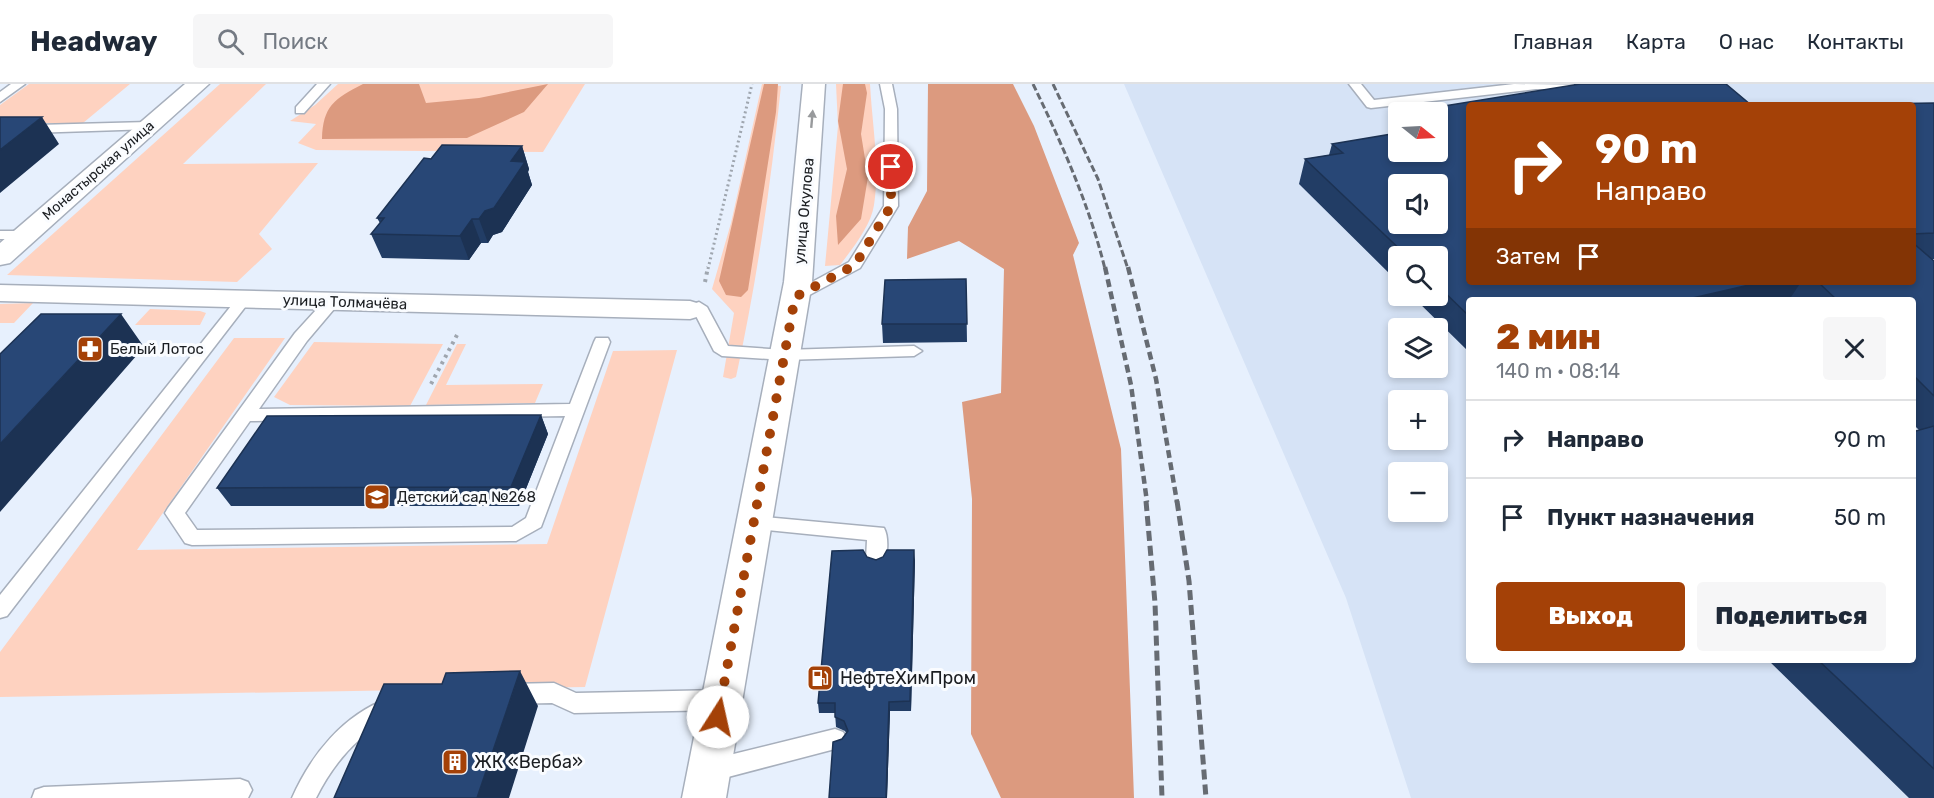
<!DOCTYPE html>
<html lang="ru">
<meta charset="utf-8">
<style>
:root{--surface:#fff;--page:#f6f6f7;--text:#1f2937;--muted:#747a83;--line:#e0e1e3;--accent:#a44107}
body{margin:0;font-family:Rubik,sans-serif;background:var(--page);color:var(--text);height:100vh;display:flex;flex-direction:column;font-size:22px;white-space:nowrap}
*{box-sizing:border-box;margin:0}
p{font-size:20px;color:var(--muted)}
.icon{flex:none;width:33px;height:33px;fill:none;stroke:currentColor;stroke-width:2;stroke-linecap:round;stroke-linejoin:round}
.map{position:relative;flex:1;overflow:hidden}
.drawer{position:absolute;left:1466px;top:213px;width:450px;height:366px;display:flex;flex-direction:column;background:var(--surface);border-radius:6px;box-shadow:0 3px 9px #0003}
.drawer>*{flex:none}
.hud{position:absolute;left:1466px;top:18px;width:450px;height:183px;border-radius:6px;box-shadow:0 3px 9px #0003;background:#a44107;color:#fff;overflow:hidden}
.needle{width:39px;rotate:108deg}
.fabs{position:absolute;left:1388px;top:18px;display:grid;gap:12px}
.fabs a{display:grid;place-items:center;width:60px;height:60px;border-radius:6px;background:var(--surface);box-shadow:0 3px 9px #0003;font-size:30px}
.pin{position:absolute;display:grid;place-items:center;width:51px;height:51px;color:#fff;margin:-26px;border:3px solid #fff;border-radius:50%;box-shadow:0 2px 6px #0007}
.me{position:absolute;width:66px;margin:-33px;rotate:10deg;stroke-linejoin:round;filter:drop-shadow(0 0 4px #0008)}
.turn{display:flex;align-items:center;gap:21px;height:126px;padding:0 30px;font-size:27px}
.turn .icon{width:78px;height:78px;stroke-width:2.5}
.turn b{display:block;font-size:42px;line-height:51px}
.then{display:flex;align-items:center;height:57px;padding:0 30px;background:#0003;gap:12px;font-size:22px}
.round{display:grid;place-items:center;flex:none;width:63px;height:63px;border-radius:6px;background:var(--page)}
.head{display:flex;align-items:center;justify-content:space-between;height:102px;padding:0 30px}
h1{font-size:36px;font-weight:800;line-height:45px;color:var(--accent)}
.button{display:flex;gap:12px;margin-top:auto;padding:12px 30px}
.button a{flex:1;height:69px;border-radius:6px;background:var(--accent);color:#fff;font-size:24px;font-weight:800;line-height:69px;text-align:center}
.button a+a{background:var(--page);color:var(--text)}
ul{padding:0;list-style:none}
li{display:flex;align-items:center;gap:18px;height:78px;padding:0 30px;border-top:2px solid var(--line)}
li div{flex:1}
li b{display:block;font-size:22px}
li em{font-style:normal}
header{display:flex;align-items:center;gap:36px;box-sizing:border-box;height:84px;padding:0 30px;background:var(--surface);border-bottom:2px solid var(--line)}
header strong{font-size:28px}
nav{display:flex;gap:33px;margin-inline-start:auto;font-size:21px}
.search{width:420px;height:54px;background:var(--page);display:flex;align-items:center;gap:15px;box-sizing:border-box;padding:0 21px;border-radius:6px;color:var(--muted);font-size:22px}
.map>svg:first-child{display:block}
.built{fill:#d6e3f6;fill-rule:evenodd}
.green{fill:#fed2c0}
.forest{fill:#dc9a7f}
.lines{fill:none;stroke-linecap:round;stroke-linejoin:round}
.lane-casing{stroke:#a7afbc;stroke-width:3}
.street-casing{stroke:#a7afbc;stroke-width:3}
.secondary-casing{stroke:#a7afbc;stroke-width:3}
.path-far1{stroke:#9fa6af;stroke-width:3;stroke-dasharray:2 3;stroke-linecap:butt}
.path{stroke:#9fa6af;stroke-width:4;stroke-dasharray:3 4.5;stroke-linecap:butt}
.lane{fill:#fff;fill-rule:evenodd}
.street{fill:#fff;fill-rule:evenodd}
.secondary{fill:#fff;fill-rule:evenodd}
.rail-far2{stroke:#666b72;stroke-width:3;stroke-dasharray:7 3;stroke-linecap:butt}
.rail-far1{stroke:#666b72;stroke-width:4.5;stroke-dasharray:8 4.5;stroke-linecap:butt}
.rail{stroke:#666b72;stroke-width:5;stroke-dasharray:10 5;stroke-linecap:butt}
.wall{fill:#223d65}
.shaded-wall{fill:#1c3253}
.building{fill:#284776;stroke:#1c3253;stroke-width:1.5;fill-rule:evenodd}
.oneway{fill:#989a9c}
.route{stroke:#a44107;stroke-width:10;stroke-dasharray:0 18}
.labels{text-anchor:middle;stroke-width:6;stroke-linejoin:round;paint-order:stroke}
.far-street-label{font-size:14px;fill:#1b1e22;stroke:#fafcff}
.street-label{font-size:15px;fill:#1b1e22;stroke:#fafcff}
.poi-label{font-size:15px;fill:#1b1e22;stroke:#fafcff;text-anchor:start}
.near-poi-label{font-size:18px;fill:#1b1e22;stroke:#fafcff;text-anchor:start}
</style>
<header>
<strong>Headway</strong>
<div class="search"><svg class="icon" aria-label="search" viewBox="0 0 24 24"><circle cx="10" cy="10" r="6"/><path d="M15 15l6 6"/></svg>Поиск</div>
<nav><a>Главная</a><a>Карта</a><a>О нас</a><a>Контакты</a></nav>
</header>
<div class="map">
<svg width="1934" height="714" viewBox="0 0 1934 714">
<rect width="100%" height="100%" fill="#e7f0fd"/>
<path class="built" d="M1124,0H1934V714H1411L1346,514ZM1468,21H1912V198H1468ZM1398,28H1437V68H1398ZM1398,100H1437V140H1398ZM1398,172H1437V212H1398ZM1468,216H1912V576H1468ZM1398,244H1437V284H1398ZM1398,316H1437V356H1398ZM1398,388H1437V428H1398Z"/>
<path class="green" d="M29,0H130L83,39H0V21Z
M220,0H266L183,80L318,79L259,150L272,165L237,198L7,191Z
M338,0H585L543,68L316,66L298,59L316,40L290,37L315,21Z
M762,0L781,2C771,99 757,197 736,293L731,295L723,293L734,229L712,205L731,139Z
M836,0H870C872,39 880,82 874,121C871,142 852,165 840,181L825,182L838,42Z
M33,219L14,239H0V220Z
M150,225L200,227L206,229L200,241H135Z
M234,254H285L137,466L547,460L613,267L677,266L585,603L0,613V568Z
M314,258L443,260L410,322L290,321L274,313Z
M457,260H466L446,301L543,300L535,319L426,321Z"/>
<path class="forest" d="M363,0H419L426,19L479,14L548,0L524,28L467,54L322,55C323,22 334,15 363,0Z
M764,0H778L776,28L748,206L741,213L726,211L719,197Z
M843,0H865L867,9L861,50L868,93L861,135L838,161L836,132L847,85L838,37Z
M928,0H1013L1034,42L1079,159L1073,171L1121,365L1134,714H1001L971,650L972,415L962,318L1001,309L1004,185L959,157L907,175L908,143L927,107Z"/>
<g class="lines">
<g class="lane-casing">
<path id="lane" d="M11,0H25L0,18V8Z
M317,0H330L304,29H296V23Z
M880,0H892L897,25L898,122L860,184L800,216H790L787,213L790,210L849,178L884,122L885,25Z
M1349,0H1361L1374,16L1514,0L1604,1L1598,5H1536L1371,24L1367,23Z
M148,38L154,42L152,45L0,50V42Z
M0,147H24L31,151L24,155H0Z
M244,210L252,215L249,218L7,532L0,534V511L239,212Z
M332,213L340,218L307,257L259,325L570,320L594,258L596,254H608L610,258L541,443L516,457L192,461L185,459L165,429L168,424L295,249L326,215ZM565,332L526,434L512,443L197,446L185,429L250,337Z
M699,218L707,223L728,262L784,266L914,262L922,267L914,272L784,276L722,272L714,267L695,230L684,229L682,226L684,223Z
M754,432L884,444C889,453 888,472 883,481L876,484L869,481L866,476L867,456L747,444L744,439L747,434Z
M554,599L576,609L721,606L729,609L732,616L729,623L721,626L574,629L552,619L508,620L500,617L497,610L500,603L508,600Z
M389,614L397,617L400,624C394,638 371,646 359,656C341,672 327,692 316,714H292C311,671 343,631 389,614Z
M835,645L843,648L847,655L843,662L835,665L709,698L701,695L697,687L701,679L709,676Z
M240,695L248,698L252,706L248,714H32L35,706L44,703Z"/>
</g>
<g class="street-casing">
<path id="street" d="M185,0H209L10,179L0,181V159Z
M0,201L690,217L700,220L704,226L700,232L690,235L0,217Z"/>
</g>
<g class="secondary-casing">
<path id="secondary" d="M803,0H825L812,198L726,714H682L784,198Z"/>
</g>
<path class="path-far1" d="M708,185L752,0"/>
<path class="path" d="M705,198L708,183
M431,300L457,251"/>
<use href="#lane" class="lane"/>
<use href="#street" class="street"/>
<use href="#secondary" class="secondary"/>
<path class="rail-far2" d="M1033,0C1062,60 1089,120 1105,185
M1053,0L1098,95L1128,185"/>
<path class="rail-far1" d="M1105,183L1131,301L1147,418
M1128,183L1156,295L1177,418"/>
<path class="rail" d="M1146,417L1155,519L1162,714
M1177,417L1189,497L1206,714"/>
</g>
<path class="wall" d="M1574,0H1726L1468,198H1912V21L1934,19V175H1931L1934,177V714H1909L1768,576H1912L1919,346L1912,339V216H1794L1791,213L1468,216V267L1412,212H1437V172H1398V198L1299,100L1305,75L1329,71L1332,60L1398,68L1574,1Z
M522,62L529,85L528,88L532,101L502,148L493,151L488,159H481L469,176L382,174L371,150L380,139L377,134L431,75Z
M966,195L967,258L883,259L882,240Z
M541,331L548,350L519,422H231L217,404Z
M867,473L876,476H915L911,627H890L887,714H829L842,655L846,649L845,647L836,643L835,629H819L818,619Z"/>
<path class="shaded-wall" d="M42,33L59,60L0,109V66Z
M522,62L529,85L528,88L532,101L502,148L493,151L488,159L479,135L511,77Z
M472,135L481,159L469,176L460,152Z
M1762,198H1801L1791,213L1779,216H1684Z
M121,230L144,263L0,428V360Z
M541,331L548,350L519,422L511,403Z
M914,466L915,476L911,627L910,617Z
M520,587L538,622L509,714H477Z
M889,618L890,627L887,714H886Z"/>
<path class="building" d="M1580,0H1726L1751,21H1468V198H1762L1684,216H1468V231L1437,201V172H1407L1305,75L1343,69L1332,60L1398,49V68H1437V28H1407ZM1398,100H1437V140H1398Z
M1934,19V149L1912,150V21H1809Z
M0,33H42L0,66Z
M442,61L522,62L511,77L525,78L494,124L485,127L479,135H472L460,152L371,150L384,134H377L424,74L431,75Z
M1912,158L1934,177V312L1912,290V216H1837L1818,198H1912Z
M966,195L967,240H882L885,196Z
M41,230H121L0,360V270Z
M541,331L511,403L217,404L267,332Z
M1934,342V685L1818,576H1912V348Z
M863,466L867,473L876,476L883,473L887,466H914L910,617L889,618L886,714H829L833,658L842,655L848,647L844,637L835,633V619H818L832,467Z
M520,587L477,714H334L384,600H442L446,589Z"/>
<defs><path id="oneway-solid" d="M-6-.8H1V-3.2L6.5 0L1 3.2V.8H-6Z" transform="scale(1.5)"/></defs>
<use class="oneway" href="#oneway-solid" transform="translate(812 35) rotate(-85)"/>
<g class="lines">
<path class="route" d="M718,633L795,213L855,181L891,122V83"/>
</g>
<defs>
<g id="pharmacy-square" transform="scale(1.35)"><rect x="-9" y="-9" width="18" height="18" rx="4" fill="#a44107" stroke="#fafcff"/><path d="M-2-6h4v4h4v4h-4v4h-4v-4h-4v-4h4Z" fill="#fff"/></g>
<g id="school-square" transform="scale(1.35)"><rect x="-9" y="-9" width="18" height="18" rx="4" fill="#a44107" stroke="#fafcff"/><path d="M0-5L7-2L0 1L-7-2ZM-4 1L0 2.5L4 1V4Q0 6-4 4Z" fill="#fff"/></g>
<g id="fuel-square" transform="scale(1.35)"><rect x="-9" y="-9" width="18" height="18" rx="4" fill="#a44107" stroke="#fafcff"/><path d="M-5.5-6h7V0h2V4h1.3V-2.5L3-4.5l.8-.8L6-3V5H2.5V1h-1V6h-7ZM-4.2-4.7v3.2H.2V-4.7Z" fill="#fff"/></g>
<g id="building-square" transform="scale(1.35)"><rect x="-9" y="-9" width="18" height="18" rx="4" fill="#a44107" stroke="#fafcff"/><path d="M-4-6H4V6H1V3H-1V6H-4ZM-2.5-4.3h1.7v1.8h-1.7ZM.8-4.3h1.7v1.8H.8ZM-2.5-1h1.7V.8h-1.7ZM.8-1h1.7V.8H.8Z" fill="#fff"/></g>
</defs>
<g fill-rule="evenodd">
<use href="#pharmacy-square" x="90" y="265"/>
<use href="#school-square" x="377" y="413"/>
<use href="#fuel-square" x="820" y="594"/>
<use href="#building-square" x="455" y="678"/>
</g>
<g class="labels">
<g class="far-street-label">
<text transform="translate(98 86) rotate(-41)" y="5">Монастырская улица</text>
</g>
<g class="street-label">
<text transform="translate(804 127) rotate(-85)" y="5">улица Окулова</text>
<text transform="translate(345 218) rotate(2)" y="5">улица Толмачёва</text>
</g>
<g class="poi-label">
<text x="110" y="270">Белый Лотос</text>
<text x="397" y="418">Детский сад №268</text>
</g>
<g class="near-poi-label">
<text x="840" y="600">НефтеХимПром</text>
<text x="474" y="684">ЖК «Верба»</text>
</g>
</g>
</svg>
<div class="fabs">
<a><svg class="needle" viewBox="-14 -14 28 28"><path d="M0-13l5 13h-10z" fill="#e53935"/><path d="M0 13l5-13h-10z" fill="#747a83"/></svg></a>
<a><svg class="icon" aria-label="sound" viewBox="0 0 24 24"><path d="M4 9h4l5-4v14l-5-4H4zM17 9q2 3 0 6"/></svg></a>
<a><svg class="icon" aria-label="search" viewBox="0 0 24 24"><circle cx="10" cy="10" r="6"/><path d="M15 15l6 6"/></svg></a>
<a><svg class="icon" aria-label="layers" viewBox="0 0 24 24"><path d="M12 4l9 5-9 5-9-5zM3 14l9 5 9-5"/></svg></a>
<a>+</a>
<a>−</a>
</div>
<div class="pin" style="left:891px;top:83px;background:#d93025"><svg class="icon" aria-label="arrive" viewBox="0 0 24 24"><path d="M6 21V4h12l-3 4 3 4H6"/></svg></div>
<svg class="me" style="left:718px;top:633px" viewBox="-20 -20 40 40"><circle r="19" fill="#fff"/><path d="M0-13L10 11 0 6-10 11z" fill="#a44107"/></svg>
<div class="hud">
<div class="turn"><svg class="icon" aria-label="right" viewBox="0 0 24 24"><path d="M7 20v-9h11M14 6l5 5-5 5"/></svg><div><b>90 m</b>Направо</div></div>
<div class="then">Затем<svg class="icon" aria-label="arrive" viewBox="0 0 24 24"><path d="M6 21V4h12l-3 4 3 4H6"/></svg></div>
</div>
<section class="drawer">
<div class="head"><div><h1>2 мин</h1><p>140 m · 08:14</p></div><a class="round"><svg class="icon" aria-label="close" viewBox="0 0 24 24"><path d="M6 6l12 12M18 6L6 18"/></svg></a></div>
<ul>
<li><svg class="icon" aria-label="right" viewBox="0 0 24 24"><path d="M7 20v-9h11M14 6l5 5-5 5"/></svg><div><b>Направо</b></div><em>90 m</em></li>
<li><svg class="icon" aria-label="arrive" viewBox="0 0 24 24"><path d="M6 21V4h12l-3 4 3 4H6"/></svg><div><b>Пункт назначения</b></div><em>50 m</em></li>
</ul>
<div class="button"><a>Выход</a><a>Поделиться</a></div>
</section>
</div>
